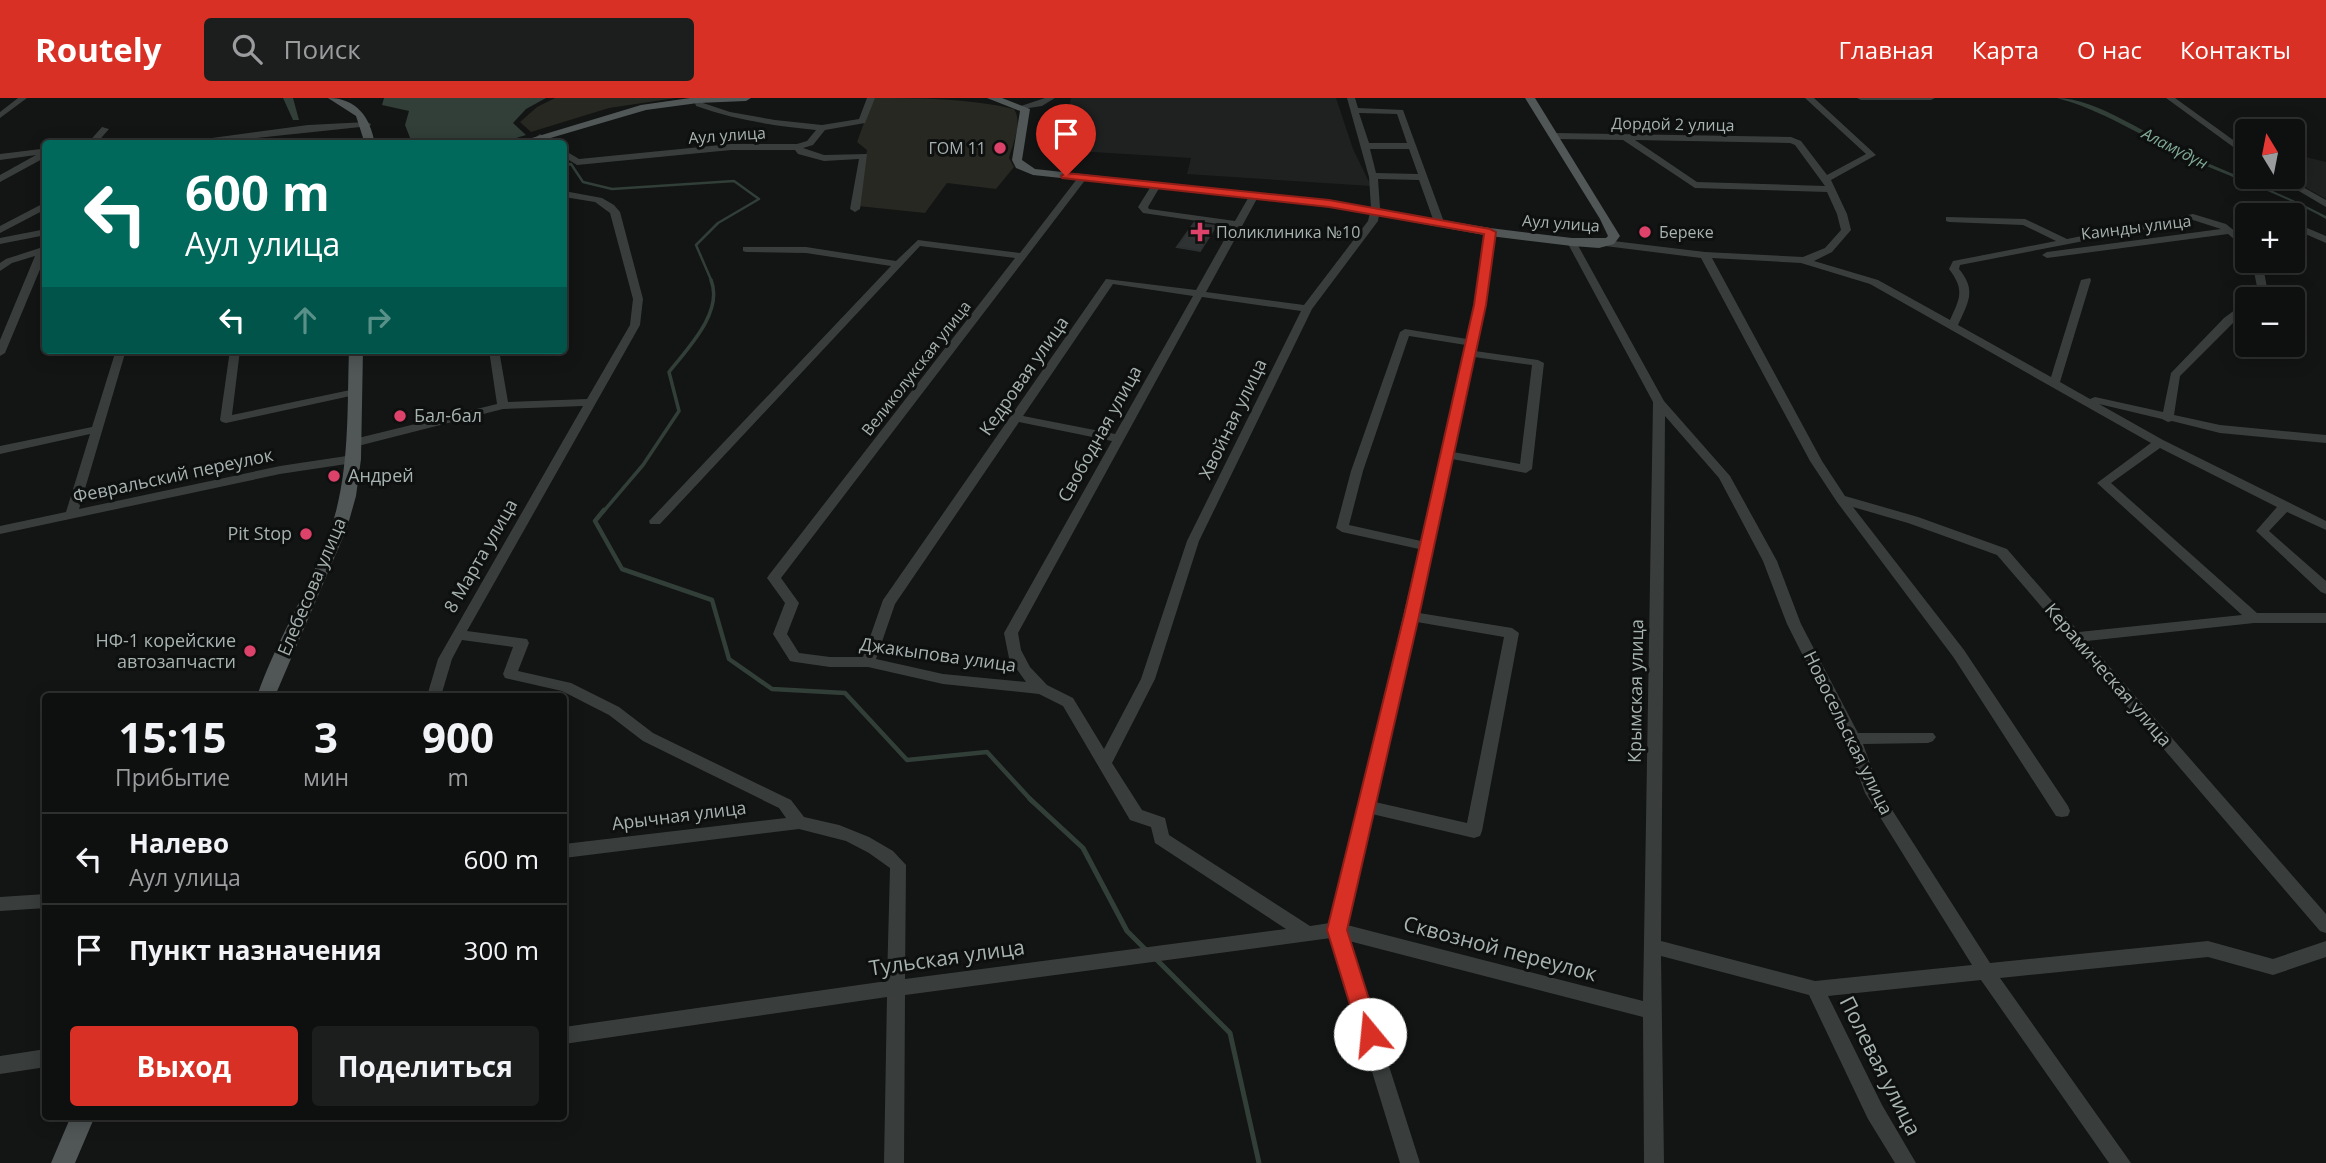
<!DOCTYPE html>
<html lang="ru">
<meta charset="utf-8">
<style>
:root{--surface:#0e0f0f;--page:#1c1d1d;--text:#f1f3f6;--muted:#9b9c9e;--line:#2e2f2f;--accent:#d93025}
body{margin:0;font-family:"Open Sans",sans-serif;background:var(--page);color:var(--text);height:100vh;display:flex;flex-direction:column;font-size:26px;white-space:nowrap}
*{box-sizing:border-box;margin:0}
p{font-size:23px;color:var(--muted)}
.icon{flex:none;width:38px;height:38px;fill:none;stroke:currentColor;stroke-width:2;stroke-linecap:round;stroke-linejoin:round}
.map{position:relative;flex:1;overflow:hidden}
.drawer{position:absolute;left:42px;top:595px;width:525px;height:427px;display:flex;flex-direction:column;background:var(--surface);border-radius:7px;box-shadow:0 4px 18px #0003,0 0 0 2px var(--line)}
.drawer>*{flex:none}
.top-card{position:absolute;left:42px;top:42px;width:525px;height:214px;border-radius:7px;box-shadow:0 4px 18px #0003,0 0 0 2px var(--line);background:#00695c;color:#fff;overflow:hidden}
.needle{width:46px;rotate:350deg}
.tools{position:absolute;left:2235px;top:21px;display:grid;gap:14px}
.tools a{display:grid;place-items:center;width:70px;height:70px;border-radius:7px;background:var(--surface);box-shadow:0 4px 18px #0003,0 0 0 2px var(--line);font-size:35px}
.pin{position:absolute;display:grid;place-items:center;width:60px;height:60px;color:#fff;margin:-72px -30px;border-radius:50% 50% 50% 0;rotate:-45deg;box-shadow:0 0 7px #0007}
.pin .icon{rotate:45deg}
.me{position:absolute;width:77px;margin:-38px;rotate:343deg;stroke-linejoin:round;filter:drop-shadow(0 0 5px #0008)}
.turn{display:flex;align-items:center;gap:24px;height:147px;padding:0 28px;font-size:32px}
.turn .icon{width:91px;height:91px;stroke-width:2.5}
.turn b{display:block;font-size:49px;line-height:60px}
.lanes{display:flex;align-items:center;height:66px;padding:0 28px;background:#0003;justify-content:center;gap:35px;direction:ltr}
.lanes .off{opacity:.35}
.eta{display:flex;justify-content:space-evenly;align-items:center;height:119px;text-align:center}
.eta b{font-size:42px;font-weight:700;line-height:49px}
.cta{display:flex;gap:14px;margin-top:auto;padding:14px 28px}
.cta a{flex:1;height:80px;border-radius:7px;background:var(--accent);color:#fff;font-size:28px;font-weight:700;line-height:80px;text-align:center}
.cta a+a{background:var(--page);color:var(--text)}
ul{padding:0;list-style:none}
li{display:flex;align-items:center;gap:21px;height:91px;padding:0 28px;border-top:2px solid var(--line)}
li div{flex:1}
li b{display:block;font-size:26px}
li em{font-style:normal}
header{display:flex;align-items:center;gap:42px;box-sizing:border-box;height:98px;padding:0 35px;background:var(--accent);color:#fff}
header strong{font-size:33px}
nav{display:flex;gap:38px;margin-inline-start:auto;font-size:24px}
.search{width:490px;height:63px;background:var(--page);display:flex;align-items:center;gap:18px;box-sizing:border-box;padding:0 24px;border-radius:7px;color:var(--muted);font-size:26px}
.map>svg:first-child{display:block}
.built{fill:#1f2121}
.green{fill:#272821}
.water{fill:#313f38}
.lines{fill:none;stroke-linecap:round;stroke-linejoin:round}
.stream-far3{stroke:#313f38;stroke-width:2.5}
.stream-far2{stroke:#313f38;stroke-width:3.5}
.stream-far1{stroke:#313f38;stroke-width:4.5}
.stream{stroke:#313f38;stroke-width:5}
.canal{fill:#313f38;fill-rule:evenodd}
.building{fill:#303333;stroke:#2d3030;stroke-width:2}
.minor{fill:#393e3d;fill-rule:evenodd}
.major{fill:#505756;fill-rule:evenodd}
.route{fill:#d93025;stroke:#8d1f18;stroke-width:2}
.poi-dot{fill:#dd426b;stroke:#0e0f0f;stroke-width:2.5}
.labels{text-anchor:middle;stroke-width:6;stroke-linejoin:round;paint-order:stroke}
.far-street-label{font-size:16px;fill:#a6b3b0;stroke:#0e0f0f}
.far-poi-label{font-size:16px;fill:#a6b3b0;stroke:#0e0f0f;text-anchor:start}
.far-water-label{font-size:16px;font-style:italic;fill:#80ab97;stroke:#0e0f0f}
.street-label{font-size:18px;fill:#a6b3b0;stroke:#0e0f0f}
.poi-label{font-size:18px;fill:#a6b3b0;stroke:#0e0f0f;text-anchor:start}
.near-street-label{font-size:21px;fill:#a6b3b0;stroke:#0e0f0f}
</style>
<header>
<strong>Routely</strong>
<div class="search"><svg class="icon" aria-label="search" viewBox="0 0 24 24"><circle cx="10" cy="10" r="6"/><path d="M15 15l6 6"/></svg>Поиск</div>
<nav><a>Главная</a><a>Карта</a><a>О нас</a><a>Контакты</a></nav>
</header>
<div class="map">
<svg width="2326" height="1065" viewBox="0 0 2326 1065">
<rect width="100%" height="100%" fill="#131414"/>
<path class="built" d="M1071,0H1336L1353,51L1371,88L1187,76L1191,60L1060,52Z
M2293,56L2326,64V101L2287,79H2292Z"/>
<path class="green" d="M555,0H676L609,10L531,34L520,24L537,9Z
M873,0C921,0 967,0 1014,11C1023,25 1013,45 1009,60L1014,69L996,91L947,85L925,115L858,108L867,52L857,44Z"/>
<path class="water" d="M384,0H546L526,11L513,25L526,37L500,45H412L405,27L409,13L382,7Z
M2057,0C2097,0 2152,40 2189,57C2235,77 2281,95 2326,118V121C2280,95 2231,80 2184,58C2141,38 2102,12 2057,0Z"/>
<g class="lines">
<path class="stream-far3" d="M564,67L571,66L583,84L612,91L734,83L759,101L718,125L696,147L712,184"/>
<path class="stream-far2" d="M603,414L643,367L679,313L669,274C687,251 724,214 711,182"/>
<path class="stream-far1" d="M604,412L595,423L622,471L712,502L729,561L772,591L845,595L907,662L987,654L1032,703"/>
<path class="stream" d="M1030,701L1083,750L1127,833L1147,853
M1154,859L1230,935L1259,1065"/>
<path class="canal" d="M283,0H293L299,22H293Z"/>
</g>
<path class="building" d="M1194,125L1216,128L1200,153L1177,149Z"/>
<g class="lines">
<path class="minor" d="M18,0H27L0,20V14Z
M696,0H701L703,5L730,14L775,22L822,27L859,21L867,0H875L865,25L825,32L813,47L803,50L824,57L867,56L860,111L855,114L850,111L859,61L824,63L798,56L795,52H731L577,67L564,59V52L579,61L731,46H797L807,43L816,32C775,28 735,22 696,8L694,2Z
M1045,0H1055L1042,8L1022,11L1018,9Z
M1347,0H1355L1358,10L1403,12L1444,124L1439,127L1434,124L1419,82L1378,81L1380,110L1378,123L1312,211L1199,443L1155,581L1112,665L1142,712L1165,720L1169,737L1310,828L1330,825L1419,451L1342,434L1336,430L1351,373L1400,234L1405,231L1467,241L1475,207L1485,134L1493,132L1485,207L1475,253L1538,262L1544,265L1532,371L1526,375L1452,361L1419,515L1512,530L1519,535L1482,733L1480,738L1474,740L1372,716L1347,827L1643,903L1653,304L1567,144L1575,142L1664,303L1730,378L1777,463L1801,526L1858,635H1933L1936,639L1933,643L1928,645L1863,646L1880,693L1990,865L2208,843L2273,861L2326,843V859L2273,877L2208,859L2000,880L2131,1065H2109L1981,882L1828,898L1882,1007L1916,1065H1895L1868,1021L1809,897L1661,858L1664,1065H1644L1643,919L1349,843L1420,1065H1400L1331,840L905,897L904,1065H884L887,899L564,946V929L887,883L890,770L869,755L846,743L799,731L564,760V746L786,720L779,710L643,643L609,617L562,593L505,580L503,576L513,549L462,542L452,561L441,598H427L438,561L583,308L503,311L354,349L350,348V342L497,306L489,252H499L508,304L587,301L630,227L633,201L610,115L595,104L564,99V93L602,100L614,107L620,114L643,201L640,227L467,533L527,541L529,545L518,573L571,585L619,609L653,635L791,702L804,719L839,727L869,739L893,753L906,767L905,881L1286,831L1155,745L1151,729L1130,722L1063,608L1039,596L943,586L868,569H830L795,564L790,563L773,536L785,505L767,480L769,477L1015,160L920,148L660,426H650L649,423L891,168L806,155L746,154L743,153V149H806L896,163L918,142L1020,155L1080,77H1086V81L781,480L799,505L787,536L799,555L830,559H863L883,502L1106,181L1196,192L1232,128L1143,115L1138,109L1153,85L1161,87L1148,109L1149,111L1235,123L1251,95H1257L1259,97L1206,194L1304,207L1368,123L1371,110L1369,79ZM1359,15L1397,16L1407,45H1369ZM1370,51H1409L1418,76L1376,75ZM1113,186L1193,198L1115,336L1023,318ZM1202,199L1301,213L1187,443L1141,581L1104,651L1073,600L1047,587L1030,569L1021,552L1018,535ZM1409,238L1466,247L1421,443L1349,427L1363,373ZM1474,259L1532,267L1520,366L1453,354ZM1665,318L1719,380L1763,463L1787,526L1845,641L1865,695L1972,867L1815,883L1661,843ZM1019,324L1112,343L1004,535L1009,560L1026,584L943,576L876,561L895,506ZM1417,524L1504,539L1467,725L1375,704Z
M1805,0H1814L1876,57L1831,82L1847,116L1851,132L1832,154L1814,163L1878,182L1950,222C1960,200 1965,192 1949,171L1953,163L2056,143L2023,127L1949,124L1946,123V119L2025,121L2067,141L2193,116L2226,126L2247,143V152L2228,136L2047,160L2042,157L2047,154L2221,131L2193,122L1960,167L1959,171C1977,193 1968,204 1958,227L2051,279L2081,182L2090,180L2091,182L2060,284L2090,301L2095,299L2163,314L2171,275L2224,220L2247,203V211L2180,278L2174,317L2220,327L2326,337V345L2220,335L2172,323L2168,324L2162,321L2099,306L2163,342L2326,423V432L2287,414L2269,433L2326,483V496L2321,494L2256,433L2277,409L2160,350L2111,385L2257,515H2326V525H2254L2087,543L2326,816V835L2320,833L1997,457L1908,425L1853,409L1964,552L2068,708L2070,713L2068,718L2062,719L2056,718L1954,560L1837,404L1810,363L1701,160L1605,148L1600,145L1605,142L1705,154L1803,159L1825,150L1841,132L1837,116L1827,94L1695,90L1623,42L1554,41L1550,38L1554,35L1791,39L1801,43L1827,77L1866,56ZM1635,42L1790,45L1795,47L1825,88L1697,84ZM1712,160L1801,165L1870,186L2151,345L2097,385L2242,517L2079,534L2007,451L1918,419L1845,398L1822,363Z
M1857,0H1935L1931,2H1861Z
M2166,0H2175L2247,52V59Z
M367,24L371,26L370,28L198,46H168L308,27Z
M102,29L109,31L96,46H87Z
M540,36L554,46H544L536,39Z
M41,51L46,53V59L0,84V77L36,57L0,62V56Z
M2275,79H2285L2326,102V109Z
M46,104V111L0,135V128Z
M2294,127H2300L2326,138V145L2294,131Z
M46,131V137L0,146V140Z
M46,148V157L5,255L0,258V242L35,158L12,165L0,173V165L6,161Z
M2252,163H2262L2268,195L2261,201H2249L2258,194Z
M116,252H126L79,411L280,368L353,357L359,361L353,365L280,376L0,436V428L66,414L90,336L0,356V348L92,329Z
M230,252H240L232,317L355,291L361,294L355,297L226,325L222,324L220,322Z
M46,796V810L0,813V799Z
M46,951V969L0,976V958Z"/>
<path class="major" d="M328,0C357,0 370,19 375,46H365L356,18Z
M690,0H751L746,3L698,5L646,12L530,46H512L641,7Z
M987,0H1002L1030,11L1022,62L1035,71L1329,103L1490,130L1572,140H1606L1608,138L1600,121L1525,0H1535L1620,138L1614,146L1599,150L1572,148L1490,138L1329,109L1033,77L1016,70L1012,62L1020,13Z
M349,252H363L361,361L356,398L347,430L275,598H257C277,540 313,486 332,427C350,371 347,311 349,252Z
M71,1018H95L75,1065H51Z"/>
</g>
<path class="route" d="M1066,75L1329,102L1490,131L1496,134L1486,207L1419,518L1347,832L1380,936L1377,942L1370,945L1362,942L1359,936L1327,832L1404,518L1474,207L1484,136L1329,109L1062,80L1061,78Z"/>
<g class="poi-dot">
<circle cx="1000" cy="50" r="7"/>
<path d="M1196.5 123.5h7v7h7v7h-7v7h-7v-7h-7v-7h7z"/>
<circle cx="1645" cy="134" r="7"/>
<circle cx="400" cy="318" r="7"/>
<circle cx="334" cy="378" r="7"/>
<circle cx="306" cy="436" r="7"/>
<circle cx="250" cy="553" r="7"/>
</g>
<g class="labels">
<g class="far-street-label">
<text transform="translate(1673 26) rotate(1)" y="6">Дордой 2 улица</text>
<text transform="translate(727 37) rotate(-4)" y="6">Аул улица</text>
<text transform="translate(1561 125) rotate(4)" y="6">Аул улица</text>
<text transform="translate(2136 129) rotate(-7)" y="6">Каинды улица</text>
<text transform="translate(916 270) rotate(-52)" y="6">Великолукская улица</text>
</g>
<g class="far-poi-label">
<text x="986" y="56" text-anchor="end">ГОМ 11</text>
<text x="1216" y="140">Поликлиника №10</text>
<text x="1659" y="140">Береке</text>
</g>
<g class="far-water-label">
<text transform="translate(2175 50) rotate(27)" y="6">Аламүдүн</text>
</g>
<g class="street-label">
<text transform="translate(1024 278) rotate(-55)" y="6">Кедровая улица</text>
<text transform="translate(1233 321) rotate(-64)" y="6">Хвойная улица</text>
<text transform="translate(1100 336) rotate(-61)" y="6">Свободная улица</text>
<text transform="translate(173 378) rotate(-12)" y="6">Февральский переулок</text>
<text transform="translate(481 458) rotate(-60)" y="6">8 Марта улица</text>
<text transform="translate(312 489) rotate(-67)" y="6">Елебесова улица</text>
<text transform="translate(938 557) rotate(8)" y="6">Джакыпова улица</text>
<text transform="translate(2108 577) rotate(49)" y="6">Керамическая улица</text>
<text transform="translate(1636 593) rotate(-89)" y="6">Крымская улица</text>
<text transform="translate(1848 635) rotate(64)" y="6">Новосельская улица</text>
<text transform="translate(679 718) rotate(-7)" y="6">Арычная улица</text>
</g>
<g class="poi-label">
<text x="414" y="324">Бал-бал</text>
<text x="348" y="384">Андрей</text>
<text x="292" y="442" text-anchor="end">Pit Stop</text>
<text x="236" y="549" text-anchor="end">НФ-1 корейские<tspan x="236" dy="21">автозапчасти</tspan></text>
</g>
<g class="near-street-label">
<text transform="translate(1500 851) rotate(15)" y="7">Сквозной переулок</text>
<text transform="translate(947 860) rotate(-8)" y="7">Тульская улица</text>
<text transform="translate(1880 968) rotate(63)" y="7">Полевая улица</text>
</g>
</g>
</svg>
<div class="tools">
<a><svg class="needle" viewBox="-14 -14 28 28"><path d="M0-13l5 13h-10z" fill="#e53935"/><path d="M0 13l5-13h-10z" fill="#9b9c9e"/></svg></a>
<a>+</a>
<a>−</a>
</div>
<div class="pin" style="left:1066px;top:78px;background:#d93025"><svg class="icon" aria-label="arrive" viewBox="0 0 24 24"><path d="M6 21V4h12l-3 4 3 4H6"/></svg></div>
<svg class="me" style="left:1370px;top:936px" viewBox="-20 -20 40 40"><circle r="19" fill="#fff"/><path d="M0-13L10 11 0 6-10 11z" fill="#d93025"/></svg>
<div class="top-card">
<div class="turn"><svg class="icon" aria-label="left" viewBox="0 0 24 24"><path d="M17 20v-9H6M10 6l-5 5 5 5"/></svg><div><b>600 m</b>Аул улица</div></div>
<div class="lanes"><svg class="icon" aria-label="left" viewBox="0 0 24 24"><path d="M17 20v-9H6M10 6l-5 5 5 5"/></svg><svg class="icon off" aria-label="ahead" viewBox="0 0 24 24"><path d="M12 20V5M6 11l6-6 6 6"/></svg><svg class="icon off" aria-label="right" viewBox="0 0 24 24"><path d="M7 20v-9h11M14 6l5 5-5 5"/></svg></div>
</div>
<section class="drawer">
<div class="eta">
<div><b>15:15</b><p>Прибытие</p></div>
<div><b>3</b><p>мин</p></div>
<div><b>900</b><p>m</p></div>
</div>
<ul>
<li><svg class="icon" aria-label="left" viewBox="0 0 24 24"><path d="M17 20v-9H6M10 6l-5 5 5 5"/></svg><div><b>Налево</b><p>Аул улица</p></div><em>600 m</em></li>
<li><svg class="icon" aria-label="arrive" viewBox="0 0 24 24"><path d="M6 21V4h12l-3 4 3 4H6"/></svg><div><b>Пункт назначения</b></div><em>300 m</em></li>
</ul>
<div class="cta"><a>Выход</a><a>Поделиться</a></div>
</section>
</div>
